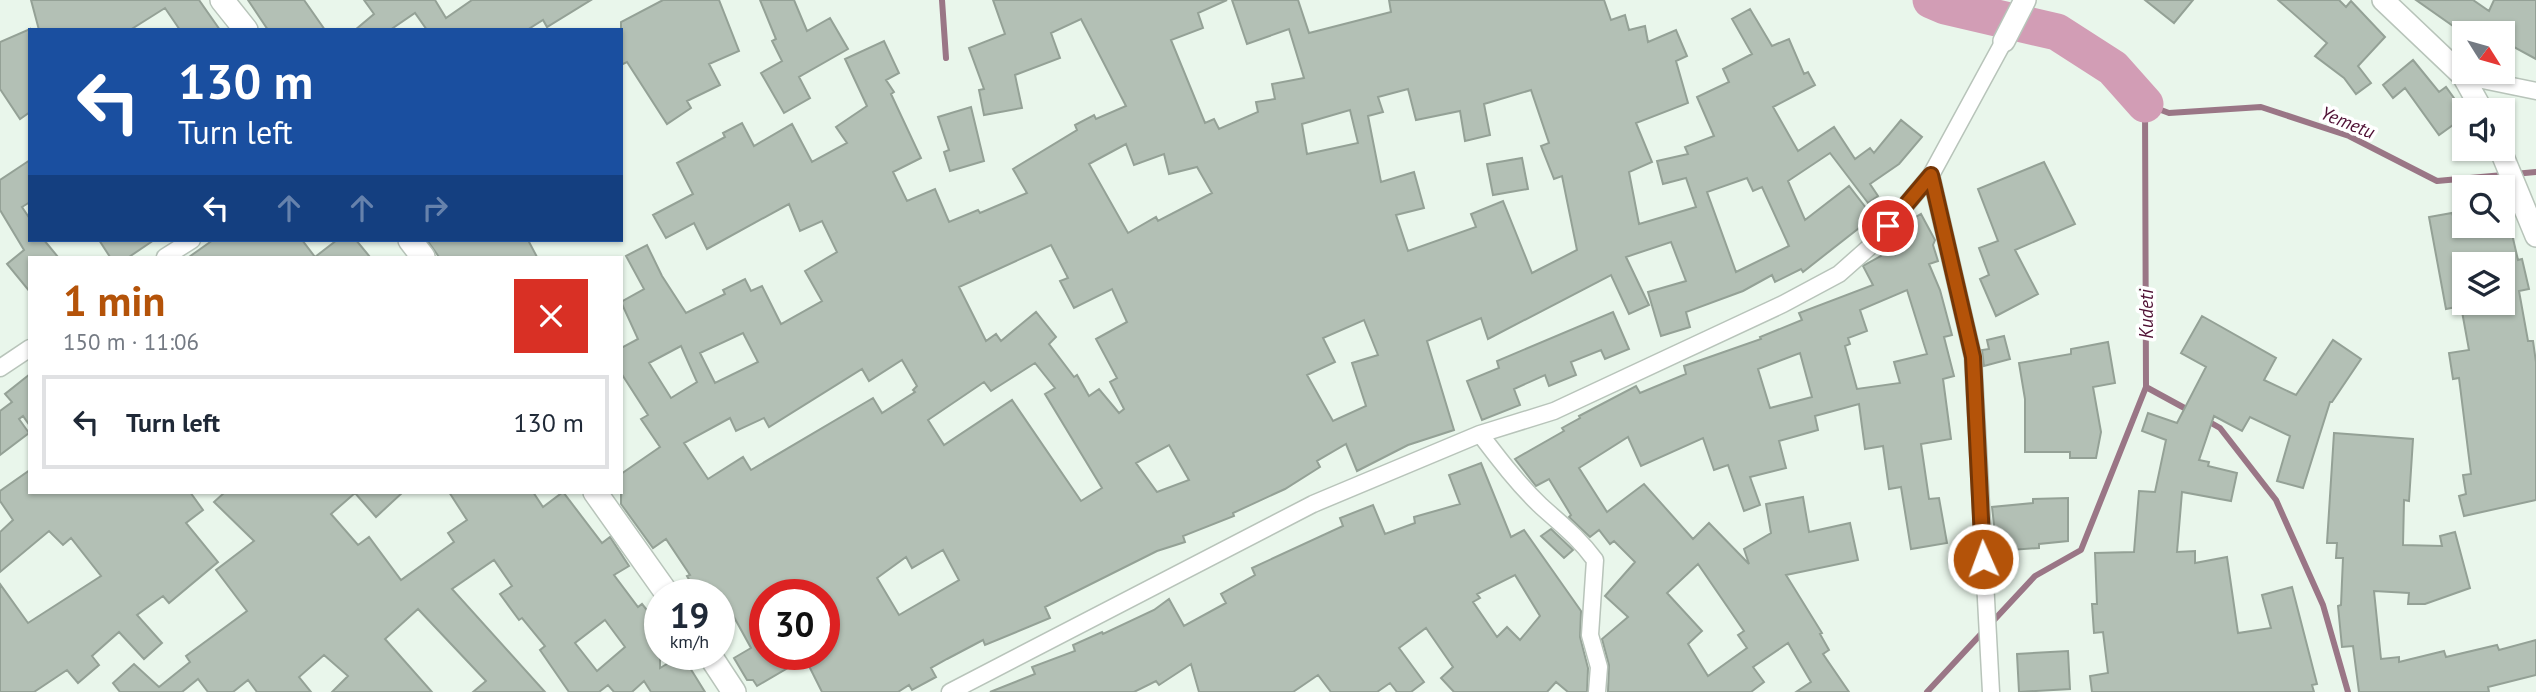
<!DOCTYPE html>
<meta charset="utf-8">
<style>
:root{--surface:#fff;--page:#f6f6f7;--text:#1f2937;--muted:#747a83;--line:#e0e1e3;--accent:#b45309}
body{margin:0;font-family:"PT Sans",sans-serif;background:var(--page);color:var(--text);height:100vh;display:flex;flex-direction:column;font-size:26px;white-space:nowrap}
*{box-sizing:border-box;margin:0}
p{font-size:23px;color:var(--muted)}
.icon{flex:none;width:38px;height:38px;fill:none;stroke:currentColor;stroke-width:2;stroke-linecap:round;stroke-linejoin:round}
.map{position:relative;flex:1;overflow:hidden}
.details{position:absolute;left:28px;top:256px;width:595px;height:238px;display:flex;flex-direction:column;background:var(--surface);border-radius:0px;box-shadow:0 2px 5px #0004}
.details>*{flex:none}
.hud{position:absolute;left:28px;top:28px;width:595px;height:214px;border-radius:0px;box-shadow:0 2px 5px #0004;background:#1a4fa0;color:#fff;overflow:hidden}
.needle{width:46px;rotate:127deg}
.controls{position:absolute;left:2452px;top:21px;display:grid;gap:14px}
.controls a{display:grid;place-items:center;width:63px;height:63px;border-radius:0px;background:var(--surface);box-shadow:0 2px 5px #0004;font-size:35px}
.speed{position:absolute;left:644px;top:579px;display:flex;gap:14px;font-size:35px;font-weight:700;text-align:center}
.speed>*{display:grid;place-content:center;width:91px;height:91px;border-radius:50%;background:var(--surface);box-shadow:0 2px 5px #0004;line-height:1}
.speed small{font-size:18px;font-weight:400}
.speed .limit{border:10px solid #d22;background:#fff;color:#111}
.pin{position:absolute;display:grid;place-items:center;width:60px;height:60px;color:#fff;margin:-30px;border:4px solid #fff;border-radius:50%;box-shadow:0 2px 7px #0007}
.me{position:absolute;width:77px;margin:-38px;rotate:358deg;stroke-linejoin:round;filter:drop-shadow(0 0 5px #0008)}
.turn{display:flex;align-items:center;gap:24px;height:147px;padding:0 35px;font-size:32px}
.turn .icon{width:91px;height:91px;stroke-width:2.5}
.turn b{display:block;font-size:49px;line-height:60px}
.lanes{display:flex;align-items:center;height:66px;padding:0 35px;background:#0003;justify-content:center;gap:35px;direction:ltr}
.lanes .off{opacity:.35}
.round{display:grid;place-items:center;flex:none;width:74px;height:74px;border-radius:0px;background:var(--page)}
.headline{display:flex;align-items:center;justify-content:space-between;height:119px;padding:0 35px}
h1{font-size:42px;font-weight:800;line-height:52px;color:var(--accent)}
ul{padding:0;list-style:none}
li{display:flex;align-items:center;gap:21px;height:94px;margin:0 14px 10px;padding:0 21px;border:4px solid var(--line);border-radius:0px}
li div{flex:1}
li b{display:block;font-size:26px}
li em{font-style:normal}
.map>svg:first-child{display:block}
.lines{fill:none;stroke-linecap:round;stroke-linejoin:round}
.stream{stroke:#9a7686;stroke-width:6}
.river{stroke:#d29db5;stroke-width:37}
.building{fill:#b3c0b5;stroke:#94a196;stroke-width:2;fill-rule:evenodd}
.minor-casing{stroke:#b8c4ba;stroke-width:19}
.tertiary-casing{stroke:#b8c4ba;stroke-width:24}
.secondary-casing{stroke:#b8c4ba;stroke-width:26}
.minor{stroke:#fff;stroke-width:16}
.tertiary{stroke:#fff;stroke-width:21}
.secondary{stroke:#fff;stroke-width:23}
.route-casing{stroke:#753606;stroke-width:18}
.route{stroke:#b45309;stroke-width:12}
.labels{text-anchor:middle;stroke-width:7;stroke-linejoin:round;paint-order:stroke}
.water-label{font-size:19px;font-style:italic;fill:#4f1034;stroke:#fff}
</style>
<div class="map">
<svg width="2536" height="692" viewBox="0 0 2536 692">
<rect width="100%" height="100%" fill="#e9f6eb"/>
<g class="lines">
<path class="stream" d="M942,0L946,58
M2146,387L2190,411
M2206,420L2220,428L2276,500L2323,605L2348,692
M1927,692L2035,576L2081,550L2146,387L2145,104L2169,113L2261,107L2349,136L2437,181L2536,172"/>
<path class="river" d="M1931,0L1945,6L2057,32L2113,68L2145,104"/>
</g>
<path class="building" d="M31,0H199L220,30H180L165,8L130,30H39Z
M248,0H304L325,30H268Z
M364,0H435L446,18L472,0H591L547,27L543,20L527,30H427L415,13L390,30H355L374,14Z
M663,0H719L739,51L709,64L720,85L687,101L691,108L667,124L627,62L621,65V22Z
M760,0H794L807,31L830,18L848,49L799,77L810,98L784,113L761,73L782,61L772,41L776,39Z
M993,0H1227L1198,13L1203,28L1171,40L1205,123L1214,119L1219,129L1258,112L1256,102L1275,99L1272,84L1304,78L1289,29L1247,44L1232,0H1298L1309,33L1391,12L1389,0H1604L1611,20L1625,15L1629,30L1645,26L1648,42L1676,30L1687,56L1676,61L1688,103L1636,123L1652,162L1629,172L1639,224L1696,207L1686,178L1663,184L1657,161L1688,154L1685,147L1714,136L1697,97L1729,82L1723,69L1752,54L1732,19L1750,9L1772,46L1789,39L1804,74L1808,72L1815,85L1773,107L1798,151L1834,127L1855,159L1870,148L1874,153L1901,120L1922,137L1899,164L1870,184L1878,196L1868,203L1830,153L1788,181L1805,220L1849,186L1873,217L1803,272L1801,269L1775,282L1772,275L1743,291L1686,312L1690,327L1661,336L1648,292L1686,281L1671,242L1626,257L1649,305L1629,314L1611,275L1488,339L1481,318L1427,341L1454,430L1408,445L1357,471L1346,444L1317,461L1320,467L1285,489L1233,513L1234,516L1183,536L1185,542L1157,551L1045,607L1050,618L985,645L983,640L947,659L931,668L936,677L912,690L909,685L898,692H822L805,658L757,686L753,680H747L734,658L751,648L729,608L725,611L719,595H698L687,576L690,575L666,539L653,548L621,504V474L660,447L641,419L648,415L621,373V348L638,339L621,302L644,289L626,256L647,245L662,276L686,313L725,294L723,290L745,279L751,291L762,286L781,324L822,301L805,271L837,252L822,221L800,231L789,204L707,249L694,223L666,238L653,215L693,194L677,163L725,137L723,133L742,123L754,146L792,124L812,162L847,143L836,127L867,106L845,59L884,41L899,73L886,80L894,92L891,94L921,158L893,172L907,201L935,189L949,222L978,210L980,213L1027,193L1013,169L1077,130L1075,125L1094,115L1096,119L1126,106L1081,19L1051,33L1060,58L1015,75L1022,108L984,115L979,90L984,89L969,48L1005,34ZM1408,89L1416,120L1460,111L1465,141L1490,135L1484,104L1531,90L1549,143L1541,146L1554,179L1562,176L1577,250L1532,273L1503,201L1471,214L1476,227L1408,251L1396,215L1424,208L1414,172L1381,182L1368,116L1383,112L1378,97ZM1350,110L1358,143L1307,154L1302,124ZM1126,144L1134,165L1164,154L1169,174L1197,167L1212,193L1158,221L1156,217L1128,233L1089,164ZM1747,178L1753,191L1762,187L1789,246L1736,272L1707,192ZM1051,245L1068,278L1060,281L1074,308L1112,289L1127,322L1096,339L1117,378L1110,382L1124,409L1119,413L1099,389L1089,396L1077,375L1074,377L1049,344L1056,337L1036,312L1001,341L996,334L986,341L959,287ZM1364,320L1378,355L1352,363L1366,406L1333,421L1307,375L1335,362L1323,338ZM743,333L758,362L715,383L700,353ZM681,346L697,382L671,398L649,363ZM902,360L917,386L913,390L915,392L882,413L873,398L751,470L743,457L708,479L684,443L730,418L736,431L764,418L769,427L862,369L869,381ZM1035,363L1055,388L1045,394L1102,488L1081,501L1012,400L944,445L928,420L984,382L991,391ZM1169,445L1189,480L1157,492L1136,463ZM943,550L959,580L899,615L877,578L906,557L912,568ZM765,595H824V654H765Z
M2145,0H2193L2174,23Z
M2278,0H2339L2346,7L2351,1L2385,37L2358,66L2371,83L2356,94L2344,78L2315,56L2327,43Z
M2416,0H2473L2489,11L2494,0H2536V59L2510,45V30L2509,33H2463Z
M30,29V112L20,119L0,89V42Z
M2413,60L2439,92L2446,87L2464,112V117L2439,135L2405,88L2393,98L2383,85Z
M971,107L984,161L950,171L944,152L949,150L938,117Z
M1522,158L1528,189L1493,195L1487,164Z
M30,160V202L22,207L30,219V240H44L58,257H30V292L7,264L24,250L0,210V180Z
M2044,162L2075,224L2015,250L2038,294L1996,316L1980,279L1989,275L1979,248L1998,241L1978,189Z
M2452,213L2453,216L2464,214V226H2502V222L2509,221L2518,260L2522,259L2529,289L2519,291L2528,341H2533L2536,362V500L2464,516L2459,496L2466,494L2463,475L2471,474L2459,378L2453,379L2449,353L2469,350L2461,306L2446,309L2429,217ZM2464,264H2502V303H2464Z
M1921,214L1935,240L1933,245L1938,261L1929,264L1940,290L1952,335L1944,337L1954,376L1943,379L1951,439L1921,444L1929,499L1939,498L1947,543L1911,549L1901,487L1889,489L1883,446L1865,449L1859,404L1815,416L1818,430L1779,441L1786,468L1750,477L1760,505L1744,511L1728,465L1714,470L1703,438L1641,466L1628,437L1579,468L1607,512L1644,484L1693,539L1709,523L1749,564L1744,549L1771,533L1766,504L1803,497L1809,532L1850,523L1858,560L1786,575L1822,633L1820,634L1829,650L1823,654L1849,692H1796L1811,682L1788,643L1753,667L1764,682L1751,692H1608L1609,665L1602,639L1628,617L1605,596L1635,562L1614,541L1610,544L1599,530L1590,537L1569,517L1571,515L1549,479L1536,486L1515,459L1564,431L1562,428L1580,418L1579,416L1636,386L1640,393L1686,374L1684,366L1761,339L1760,337L1802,320L1799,313L1873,285L1863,266L1897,247L1892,238L1904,224ZM1907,290L1927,354L1894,362L1900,383L1857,389L1845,346L1850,344L1848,338L1867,331L1860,310ZM1800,353L1812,397L1770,408L1758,369ZM1698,564L1744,631L1738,635L1747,648L1708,676L1688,644L1702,631L1667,593Z
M99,240H154L129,257H110Z
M213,240H302L315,257L337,240H356L370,257H189Z
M427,240H528L537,257H439Z
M1613,312L1629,349L1605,359L1601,350L1571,362L1576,375L1549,386L1545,375L1514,389L1520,405L1482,420L1467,381L1499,368L1497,361Z
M2202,316L2276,358L2264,380L2296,395L2333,340L2361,359L2332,402H2330L2303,488L2277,481L2290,436L2250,417L2242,431L2214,416L2199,460L2209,462L2208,466L2237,473L2231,501L2182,492L2177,552L2195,551V563L2227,557L2238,633L2271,628L2262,595L2292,587L2317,684L2312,685L2314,692H2092L2090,676L2108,673L2103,632L2094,633L2092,604H2097L2095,553L2134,552L2139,491L2155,492L2166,440L2142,431L2148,413L2177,423L2206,367L2181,353Z
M2004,336L2010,359L1984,366L1982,350L1989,349L1987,340Z
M2108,342L2115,383L2093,387L2101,432L2096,458H2070V452H2025V399L2019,363L2071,354V349Z
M30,374V426L23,416L19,419L29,433L0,455V411L12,402L5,394Z
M2334,433L2413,439L2409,501L2404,500L2403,545L2442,546L2440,536L2455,532L2470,588L2425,604H2408L2409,593L2374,591L2381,659L2399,657V662L2444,651L2446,657L2497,645L2499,650L2536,640V675L2488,687L2489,692H2359L2353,646L2342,647L2338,606L2341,605L2343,558H2336L2337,543H2327Z
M1481,463L1511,537L1524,530L1581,611L1580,637L1588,668L1587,692H1568L1556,682L1547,692H1454L1441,678L1453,667L1426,628L1399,648L1424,682L1411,692H1397L1390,683L1377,692H1331L1318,675L1293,692H1199L1191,664L1159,685L1156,681L1134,692H990L1035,674L1032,667L1075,651L1073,645L1102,632L1103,634L1154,610L1169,599L1184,626L1226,603L1221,594L1255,575L1252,568L1343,526L1340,518L1373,505L1385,534L1415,523L1414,517L1460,504L1449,475ZM1515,575L1540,616L1520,640L1507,627L1497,637L1473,602L1480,598L1477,594Z
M30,470V492H190L203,510L186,523L218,562L169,603L163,596L137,615L162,643L144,659L119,632L92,656L99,665L78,683L67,670L34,692H0V584L28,623L101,576L71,538L63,545L49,531L0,572V532L13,520L0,501V491Z
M225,492H403L376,517L355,493L331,514L358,545L369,537L401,580L454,542L448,533L467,520L449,492H533L543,507L563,492L602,543L610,537L629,566L614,575L638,607L642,604L660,626V668L682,655L705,692H651L644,681L632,692H614L608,685L599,692H569L540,650L545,646L522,618L519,620L500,594L512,586L494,560L452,589L545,692H473L486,681L418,609L385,639L432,692H332L348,676L324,655L299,677L311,692H257L248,680L233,692H208L198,679L182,692H120L113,683L134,664L159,687L190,662L186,656L247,611L216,570L254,541L214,502ZM605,620L625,647L597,671L575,643Z
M2068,498V541L2039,544V548L1997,551L1992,507L2033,503V499Z
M1551,529L1573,550L1564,558L1541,536Z
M2068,651L2070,689L2019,692L2017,654Z"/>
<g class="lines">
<g class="minor-casing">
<path id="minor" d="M2463,76L2536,91
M1931,175L1973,357L1991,692
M165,257L192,240
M0,368L30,348
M1480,434C1499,459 1518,484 1541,506C1562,525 1578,537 1595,560L1590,635L1599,667L1597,692
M950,692L1313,504L1480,434L1554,411L1783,304L1839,274L1874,243L1931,175L2004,41"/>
</g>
<g class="tertiary-casing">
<path id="tertiary" d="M2383,0L2463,76L2482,110
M2004,41L2025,0
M2500,149L2536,236"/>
</g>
<g class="secondary-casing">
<path id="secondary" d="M222,0L246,30
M410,240L423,257
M595,492L668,595
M709,654L734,692"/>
</g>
<use href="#minor" class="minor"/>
<use href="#tertiary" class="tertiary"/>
<use href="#secondary" class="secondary"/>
</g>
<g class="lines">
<g class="route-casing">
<path id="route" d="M1888,226L1931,175L1973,357L1983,559"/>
</g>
<use href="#route" class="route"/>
</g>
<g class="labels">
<g class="water-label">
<text transform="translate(2348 122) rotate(22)" y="7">Yemetu</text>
<text transform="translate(2146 314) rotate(-90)" y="7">Kudeti</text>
</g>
</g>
</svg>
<div class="controls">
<a><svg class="needle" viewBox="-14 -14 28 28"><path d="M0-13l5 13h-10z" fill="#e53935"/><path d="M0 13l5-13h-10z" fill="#747a83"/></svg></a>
<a><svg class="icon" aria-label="sound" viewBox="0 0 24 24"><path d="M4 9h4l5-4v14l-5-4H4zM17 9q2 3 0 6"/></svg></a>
<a><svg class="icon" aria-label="search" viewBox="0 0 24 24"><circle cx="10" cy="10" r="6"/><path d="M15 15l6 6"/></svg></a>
<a><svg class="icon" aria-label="layers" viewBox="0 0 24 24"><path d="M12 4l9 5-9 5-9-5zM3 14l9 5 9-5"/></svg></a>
</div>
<div class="speed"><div>19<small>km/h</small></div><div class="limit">30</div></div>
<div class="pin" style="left:1888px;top:226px;background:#d93025"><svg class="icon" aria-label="arrive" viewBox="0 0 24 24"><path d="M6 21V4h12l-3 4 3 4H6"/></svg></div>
<svg class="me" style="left:1983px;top:559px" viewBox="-20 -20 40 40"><circle r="17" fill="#b45309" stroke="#fff" stroke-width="3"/><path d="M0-11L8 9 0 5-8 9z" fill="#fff"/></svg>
<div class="hud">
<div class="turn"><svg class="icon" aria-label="left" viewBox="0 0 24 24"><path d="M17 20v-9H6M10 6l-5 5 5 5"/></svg><div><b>130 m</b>Turn left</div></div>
<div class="lanes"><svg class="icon" aria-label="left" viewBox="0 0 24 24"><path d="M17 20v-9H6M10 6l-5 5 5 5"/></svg><svg class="icon off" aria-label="ahead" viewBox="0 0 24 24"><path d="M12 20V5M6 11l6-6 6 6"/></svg><svg class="icon off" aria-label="ahead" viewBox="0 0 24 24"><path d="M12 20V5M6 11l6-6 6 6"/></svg><svg class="icon off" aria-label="right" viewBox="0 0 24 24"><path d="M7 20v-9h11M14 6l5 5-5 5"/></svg></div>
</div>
<section class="details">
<div class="headline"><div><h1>1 min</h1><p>150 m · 11:06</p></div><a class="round" style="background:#d93025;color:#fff"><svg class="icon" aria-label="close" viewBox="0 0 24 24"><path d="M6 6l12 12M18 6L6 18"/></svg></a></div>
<ul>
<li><svg class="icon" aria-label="left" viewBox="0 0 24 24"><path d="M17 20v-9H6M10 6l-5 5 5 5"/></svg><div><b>Turn left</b></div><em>130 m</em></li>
</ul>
</section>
</div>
